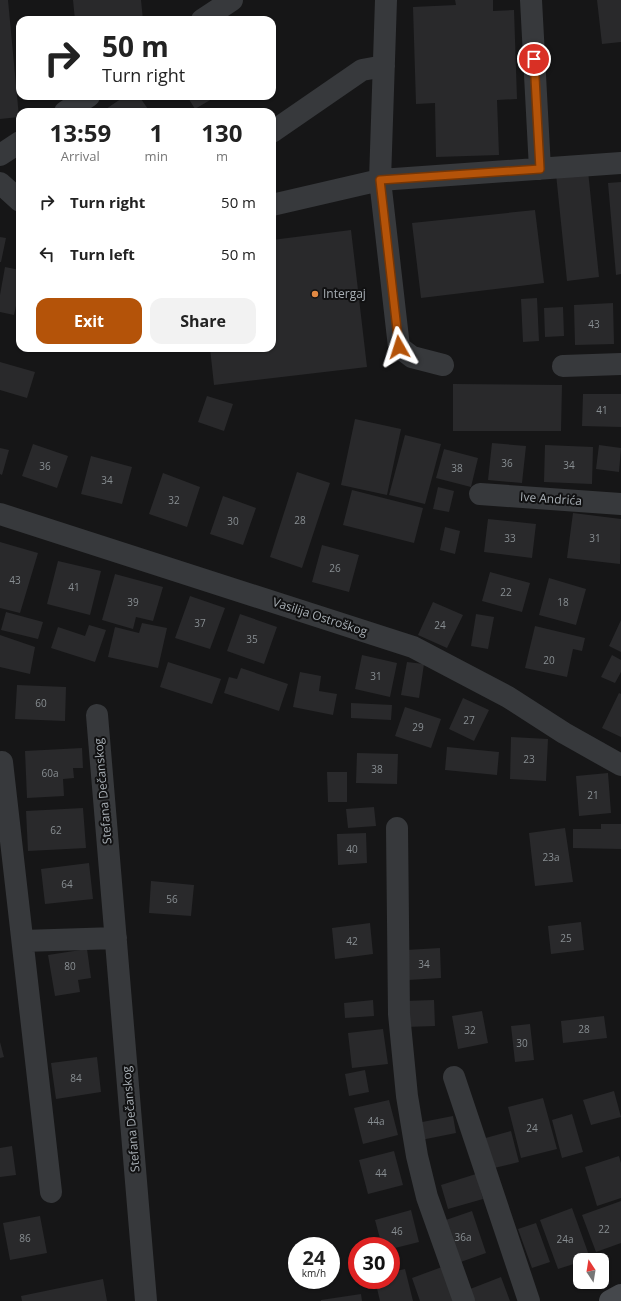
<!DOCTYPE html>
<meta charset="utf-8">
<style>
:root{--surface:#fff;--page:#f2f2f2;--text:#222;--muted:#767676;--accent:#b45309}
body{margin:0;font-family:"Open Sans",sans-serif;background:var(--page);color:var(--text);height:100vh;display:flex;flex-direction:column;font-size:15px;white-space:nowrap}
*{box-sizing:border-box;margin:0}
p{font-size:13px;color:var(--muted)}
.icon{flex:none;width:22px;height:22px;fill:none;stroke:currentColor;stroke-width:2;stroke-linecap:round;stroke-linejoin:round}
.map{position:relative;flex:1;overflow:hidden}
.side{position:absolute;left:16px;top:108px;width:260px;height:244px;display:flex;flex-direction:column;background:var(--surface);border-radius:12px;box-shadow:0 1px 3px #0004}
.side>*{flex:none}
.guide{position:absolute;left:16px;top:16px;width:260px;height:84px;border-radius:12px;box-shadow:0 1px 3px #0004;background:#fff;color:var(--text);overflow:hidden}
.needle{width:26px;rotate:348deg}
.controls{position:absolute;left:573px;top:1253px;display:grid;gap:8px}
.controls a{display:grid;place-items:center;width:36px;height:36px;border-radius:8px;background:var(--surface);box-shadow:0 1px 3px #0004;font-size:20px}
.speed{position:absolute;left:288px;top:1237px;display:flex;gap:8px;font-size:20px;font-weight:700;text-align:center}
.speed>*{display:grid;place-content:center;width:52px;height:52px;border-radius:50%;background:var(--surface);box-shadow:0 1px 3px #0004;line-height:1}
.speed small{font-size:10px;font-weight:400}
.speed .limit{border:6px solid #d22;background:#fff;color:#111}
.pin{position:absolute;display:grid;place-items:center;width:34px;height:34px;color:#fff;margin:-17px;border:2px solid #fff;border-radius:50%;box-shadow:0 1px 4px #0007}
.me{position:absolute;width:44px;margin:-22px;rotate:354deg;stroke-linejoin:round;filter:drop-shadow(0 0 3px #0008)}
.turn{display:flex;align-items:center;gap:14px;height:84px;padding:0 20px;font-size:18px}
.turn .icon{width:52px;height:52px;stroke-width:2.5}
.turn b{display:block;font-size:28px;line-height:34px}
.eta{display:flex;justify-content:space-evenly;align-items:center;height:68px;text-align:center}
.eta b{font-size:24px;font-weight:700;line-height:28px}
.cta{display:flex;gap:8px;margin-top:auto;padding:8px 20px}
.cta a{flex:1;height:46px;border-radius:12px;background:var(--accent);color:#fff;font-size:16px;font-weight:700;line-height:46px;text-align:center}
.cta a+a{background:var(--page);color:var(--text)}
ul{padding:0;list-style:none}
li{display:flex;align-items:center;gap:12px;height:52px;padding:0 20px}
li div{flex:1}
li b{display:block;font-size:15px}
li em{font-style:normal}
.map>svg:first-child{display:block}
.building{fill:#29292b}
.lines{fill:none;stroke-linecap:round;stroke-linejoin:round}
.minor{stroke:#37393c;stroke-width:22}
.secondary{stroke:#45484c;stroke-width:22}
.route-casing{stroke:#753606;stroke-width:10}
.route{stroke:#b45309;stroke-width:7}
.poi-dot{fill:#e28943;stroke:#111112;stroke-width:1.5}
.labels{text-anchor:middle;stroke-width:4;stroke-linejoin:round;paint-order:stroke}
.number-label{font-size:10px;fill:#888e92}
.poi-label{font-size:12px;fill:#a9b0b6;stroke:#111112;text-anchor:start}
.street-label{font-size:12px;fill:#a9b0b6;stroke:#111112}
</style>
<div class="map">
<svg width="621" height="1301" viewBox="0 0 621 1301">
<rect width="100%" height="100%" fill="#161617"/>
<path class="building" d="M0,0H8L19,117L0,119Z
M73,0H141L143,20H75Z
M455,0H493V11L514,10L517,99L497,100L499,155L436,157L435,103L416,104L413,7L456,5Z
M597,0H621V42L602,44Z
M125,96H139L150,112H108L106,109Z
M187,96H217L195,109Z
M588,171L599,277L567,281L556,174Z
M621,182V274L616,275L608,183Z
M535,210L544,283L421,298L412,223Z
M351,230L367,367L214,385L210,348H272V240Z
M0,237L6,238L1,262H0Z
M5,267L20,270V307L16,306L14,315L0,312V295Z
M537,298L539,341L523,342L521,299Z
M613,303L614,344L575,345L574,305Z
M563,307L564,336L545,337L544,308Z
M0,362L35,372L27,398L0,390Z
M453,384L562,385L561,431H453Z
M583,394H621V427L582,426Z
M207,396L233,404L224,431L198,422Z
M355,419L401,429L387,495L341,485Z
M405,435L441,444L425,504L389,495Z
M492,443L526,446L522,483L488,480Z
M33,444L68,456L57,488L22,476Z
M545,445L593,447L592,484L544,482Z
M599,445L621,448L619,472L596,469Z
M0,448L9,450L2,475L0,474Z
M444,449L478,458L471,487L436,478Z
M91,456L132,467L122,504L81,494Z
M297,472L330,483L302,568L270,557Z
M163,473L200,487L187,527L149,514Z
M438,487L454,491L449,512L433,509Z
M352,490L423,508L414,543L343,525Z
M223,496L256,508L243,545L210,534Z
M573,513L621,519L620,564L567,558Z
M488,519L536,524L532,558L484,552Z
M445,527L460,531L455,554L440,550Z
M0,542L38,553L20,613L0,608Z
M322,545L359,555L349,592L312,582Z
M58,561L101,571L90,615L47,604Z
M490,572L530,583L522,612L482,601Z
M115,574L163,587L153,621L136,617L133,629L102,620Z
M549,578L586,589L576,625L539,615Z
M190,596L225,608L210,649L175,638Z
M433,602L463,615L447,648L418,635Z
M6,612L43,622L38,639L1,630Z
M240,614L277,627L264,664L227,651Z
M476,614L494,617L488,649L471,646Z
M621,620V652L609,646Z
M142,623L167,628L158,668L108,657L115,627L139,633Z
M89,625L106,630L95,662L51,648L58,627L85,636Z
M535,626L585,638L582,651L573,649L567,677L525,668Z
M0,635L35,647L30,674L0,667Z
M362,655L397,663L390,697L355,689Z
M612,655L621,660V672L615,683L601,677Z
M168,662L221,679L212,704L160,687Z
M407,662L424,664L419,698L401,695Z
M241,668L288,684L279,711L224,693L229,677L237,679Z
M300,672L321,676L319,691L337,694L333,715L293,707Z
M17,685L66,687L65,721L15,719Z
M619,693L621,694V737L602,728Z
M463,698L489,710L474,741L449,729Z
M351,703L392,705L391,720L351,718Z
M405,707L441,719L431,748L395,736Z
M511,737L548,739L546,781L510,779Z
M447,747L499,752L497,775L445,770Z
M82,748L83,768H73L74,778L63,779L64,796L27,798L25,751Z
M357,753L398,754L397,784L356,783Z
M327,772H347V802H328Z
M608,773L611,813L579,816L576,776Z
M374,807L376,826L348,828L346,809Z
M83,808L86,848L28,851L26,811Z
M601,824H621V849L573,848V829H601Z
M565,828L573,882L535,886L529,833Z
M366,833L367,863L338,865L337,834Z
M89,863L93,899L45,904L41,869Z
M151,881L194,885L191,916L149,913Z
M581,922L584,950L551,954L548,926Z
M370,923L373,954L335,959L332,928Z
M440,948L441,978L408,980L406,950Z
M87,949L91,978L78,980L80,992L55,996L48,955Z
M373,1000L374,1016L345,1018L344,1003Z
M434,1000L435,1026L405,1027L404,1001Z
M482,1011L488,1043L458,1049L452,1016Z
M604,1016L607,1038L563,1043L561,1021Z
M530,1024L534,1060L515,1062L511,1026Z
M383,1029L388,1064L352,1068L348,1033Z
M0,1042L4,1057L0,1058Z
M97,1057L101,1092L56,1099L51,1063Z
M365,1070L369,1092L349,1096L345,1074Z
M614,1091L621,1117L591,1125L583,1100Z
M543,1098L557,1149L521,1158L508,1107Z
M389,1100L398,1135L363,1144L354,1108Z
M572,1114L583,1152L562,1158L552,1120Z
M453,1116L456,1133L421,1140L417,1123Z
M511,1131L519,1162L490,1169L482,1139Z
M12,1146L16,1175L0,1177V1148Z
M394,1151L403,1185L368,1194L359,1160Z
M619,1156L621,1163V1198L597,1206L585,1167Z
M476,1174L483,1199L448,1209L441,1185Z
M621,1201V1243L596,1252L582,1215Z
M572,1208L590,1258L580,1260V1262L558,1269L540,1220Z
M411,1210L419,1242L391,1249V1246H382L375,1220Z
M472,1211L486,1253L455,1264L440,1222Z
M40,1216L47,1253L10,1260L3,1223Z
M536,1223L550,1262L532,1268L518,1229Z
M442,1267L454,1301H420L412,1278Z
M405,1269L413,1301H380L375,1280H391V1272Z
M501,1277L510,1301H470L465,1291Z
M103,1279L107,1301H22L21,1296Z
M361,1294L362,1301H321V1300Z"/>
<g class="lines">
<path class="minor" d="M531,0L540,169
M202,20L232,0
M65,112L89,96
M272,132L362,70L384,66
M0,155L20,142
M0,183L20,201
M272,205L380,180L386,0
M443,365L412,357L399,347L380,180L621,163
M563,366L621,364
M480,494L621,504
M0,514L413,647L508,697L564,733L621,765
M97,715L146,1301
M2,762L51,1192
M397,828L399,1014L407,1096L417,1156L427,1197L464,1301
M23,941L116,938
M454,1077L529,1301"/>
<path class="secondary" d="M610,1301L621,1295"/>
</g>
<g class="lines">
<g class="route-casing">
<path id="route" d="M399,347L380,180L540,169L534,59"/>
</g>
<use href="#route" class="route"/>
</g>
<circle class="poi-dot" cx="315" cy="294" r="4"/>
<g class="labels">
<g class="number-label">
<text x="594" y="328">43</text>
<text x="602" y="414">41</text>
<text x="507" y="467">36</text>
<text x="569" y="469">34</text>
<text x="45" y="470">36</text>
<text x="457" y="472">38</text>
<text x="107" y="484">34</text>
<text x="174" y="504">32</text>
<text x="300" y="524">28</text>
<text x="233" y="525">30</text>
<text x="510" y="542">33</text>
<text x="595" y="542">31</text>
<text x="335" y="572">26</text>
<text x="15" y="584">43</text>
<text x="74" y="591">41</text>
<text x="506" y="596">22</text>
<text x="133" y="606">39</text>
<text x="563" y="606">18</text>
<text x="200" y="627">37</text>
<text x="440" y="629">24</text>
<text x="252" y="643">35</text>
<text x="549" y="664">20</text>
<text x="376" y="680">31</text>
<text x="41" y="707">60</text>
<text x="469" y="724">27</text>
<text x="418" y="731">29</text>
<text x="529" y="763">23</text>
<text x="377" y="773">38</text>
<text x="50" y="777">60a</text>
<text x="593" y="799">21</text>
<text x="56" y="834">62</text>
<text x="352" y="853">40</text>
<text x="551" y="861">23a</text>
<text x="67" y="888">64</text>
<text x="172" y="903">56</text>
<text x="566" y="942">25</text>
<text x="352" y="945">42</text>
<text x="424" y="968">34</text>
<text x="70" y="970">80</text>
<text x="584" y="1033">28</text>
<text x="470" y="1034">32</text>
<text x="522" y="1047">30</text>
<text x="76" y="1082">84</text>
<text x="376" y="1125">44a</text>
<text x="532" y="1132">24</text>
<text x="381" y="1177">44</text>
<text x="604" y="1233">22</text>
<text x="397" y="1235">46</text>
<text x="463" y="1241">36a</text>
<text x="25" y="1242">86</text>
<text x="565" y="1243">24a</text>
</g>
<g class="poi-label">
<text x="323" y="298">Intergaj</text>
</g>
<g class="street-label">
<text transform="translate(551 499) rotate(4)" y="4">Ive Andrića</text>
<text transform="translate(320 617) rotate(18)" y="4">Vasilija Ostroškog</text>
<text transform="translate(103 791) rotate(-95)" y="4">Stefana Dečanskog</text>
<text transform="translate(131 1119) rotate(-95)" y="4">Stefana Dečanskog</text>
</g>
</g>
</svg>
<div class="controls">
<a><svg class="needle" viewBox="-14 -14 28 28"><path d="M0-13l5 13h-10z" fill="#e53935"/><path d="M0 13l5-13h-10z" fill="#767676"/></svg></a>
</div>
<div class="speed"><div>24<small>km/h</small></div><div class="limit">30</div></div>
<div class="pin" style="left:534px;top:59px;background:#d93025"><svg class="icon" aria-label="arrive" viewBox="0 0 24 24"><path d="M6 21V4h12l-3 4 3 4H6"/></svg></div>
<svg class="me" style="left:399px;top:347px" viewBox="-20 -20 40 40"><path d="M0-17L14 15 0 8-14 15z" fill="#b45309" stroke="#fff" stroke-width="4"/></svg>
<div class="guide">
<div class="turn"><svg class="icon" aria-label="right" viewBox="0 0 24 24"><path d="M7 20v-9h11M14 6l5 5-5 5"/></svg><div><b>50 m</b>Turn right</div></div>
</div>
<section class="side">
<div class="eta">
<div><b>13:59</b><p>Arrival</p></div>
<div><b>1</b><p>min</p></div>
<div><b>130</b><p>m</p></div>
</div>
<ul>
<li><svg class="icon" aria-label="right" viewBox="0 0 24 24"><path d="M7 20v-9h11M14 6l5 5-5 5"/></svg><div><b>Turn right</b></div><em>50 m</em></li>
<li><svg class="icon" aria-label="left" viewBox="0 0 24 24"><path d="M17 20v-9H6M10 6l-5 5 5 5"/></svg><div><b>Turn left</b></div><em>50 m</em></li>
</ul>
<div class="cta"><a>Exit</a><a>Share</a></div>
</section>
</div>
